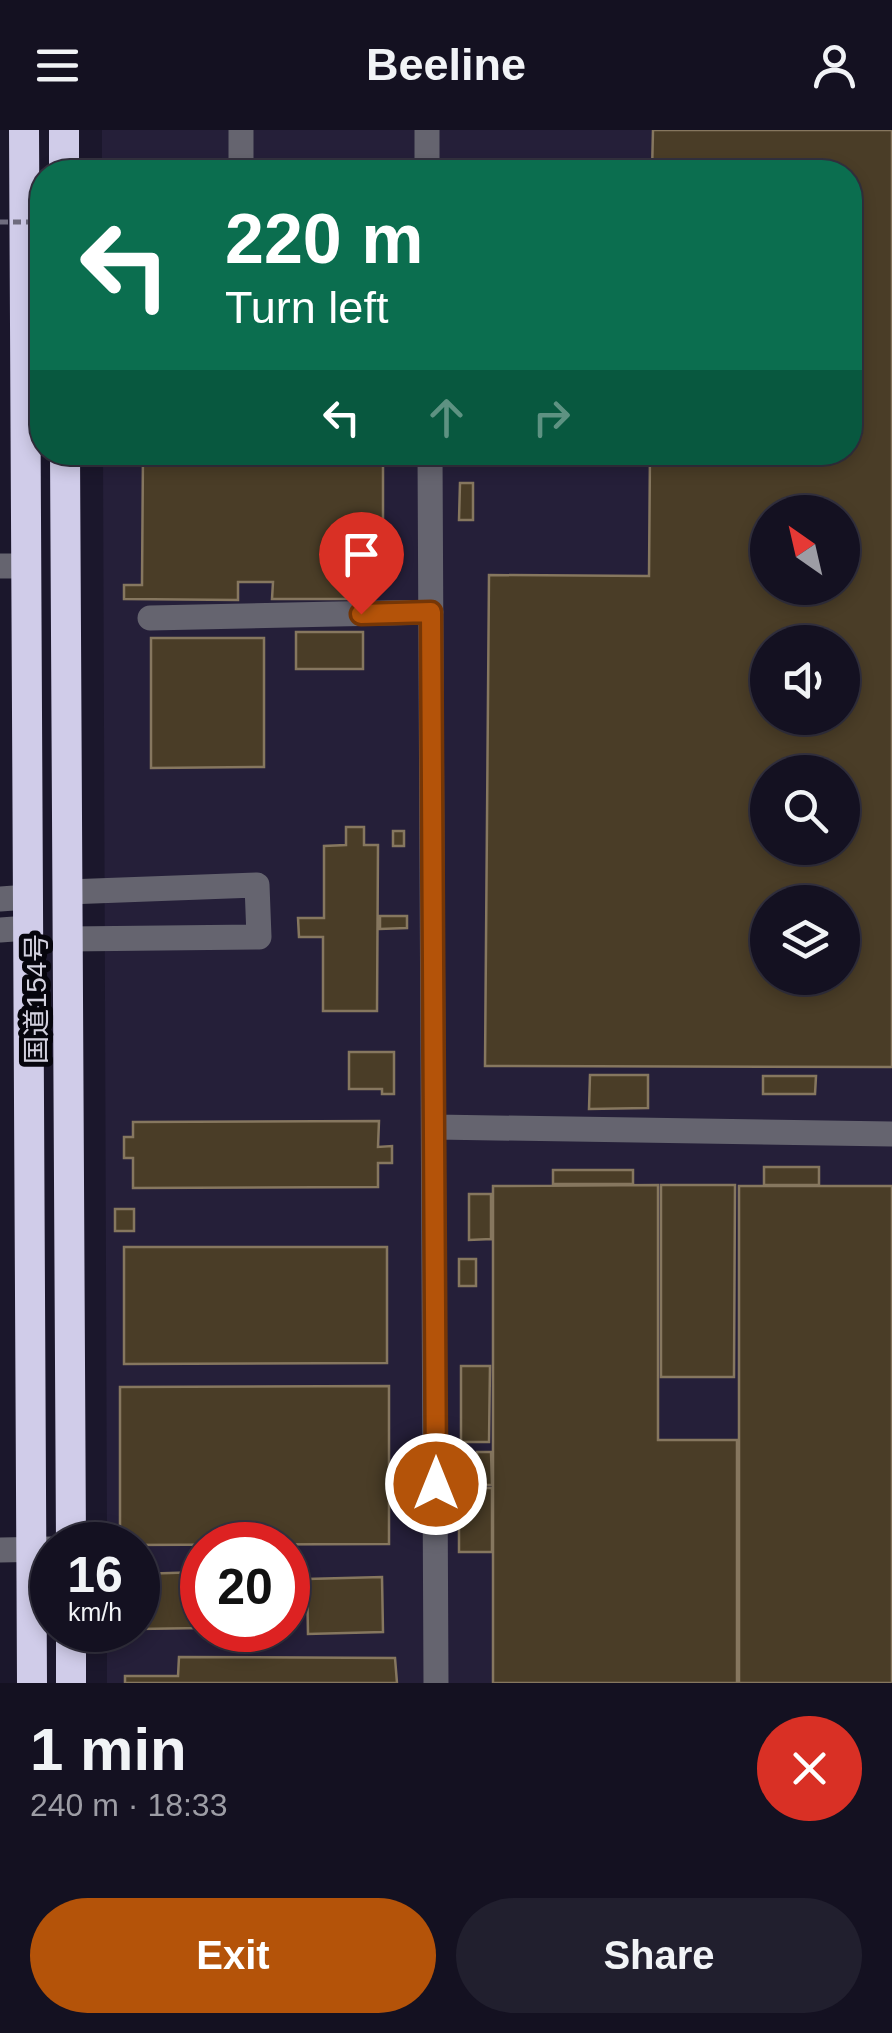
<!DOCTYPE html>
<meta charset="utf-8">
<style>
:root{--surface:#141121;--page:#211f2e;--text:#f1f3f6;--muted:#9d9da5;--line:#33313f;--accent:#b45309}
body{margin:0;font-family:Helvetica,"Noto Sans JP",sans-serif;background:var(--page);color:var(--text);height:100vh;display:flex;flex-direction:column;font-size:38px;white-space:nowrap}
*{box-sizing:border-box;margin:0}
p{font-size:32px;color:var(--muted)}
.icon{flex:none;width:55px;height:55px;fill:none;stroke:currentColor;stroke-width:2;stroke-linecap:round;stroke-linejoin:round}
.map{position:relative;height:1553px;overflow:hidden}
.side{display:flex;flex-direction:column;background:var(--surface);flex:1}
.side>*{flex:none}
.banner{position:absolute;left:30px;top:30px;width:832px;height:305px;border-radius:40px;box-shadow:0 5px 15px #0003,0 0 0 2px var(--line);background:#0b6e4f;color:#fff;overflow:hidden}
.needle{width:65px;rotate:326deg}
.tools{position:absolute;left:750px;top:365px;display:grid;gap:20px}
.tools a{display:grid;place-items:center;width:110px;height:110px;border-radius:50%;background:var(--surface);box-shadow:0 5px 15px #0003,0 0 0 2px var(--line);font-size:50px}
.speed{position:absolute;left:30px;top:1392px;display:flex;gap:20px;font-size:50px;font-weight:700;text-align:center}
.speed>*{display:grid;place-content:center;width:130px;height:130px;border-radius:50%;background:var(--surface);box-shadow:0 5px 15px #0003,0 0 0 2px var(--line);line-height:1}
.speed small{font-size:25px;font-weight:400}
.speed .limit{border:15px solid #d22;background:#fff;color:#111}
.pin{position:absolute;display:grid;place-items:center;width:85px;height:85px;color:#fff;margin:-102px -42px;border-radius:50% 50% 50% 0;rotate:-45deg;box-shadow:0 0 10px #0007}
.pin .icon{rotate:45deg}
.me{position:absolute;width:110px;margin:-55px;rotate:0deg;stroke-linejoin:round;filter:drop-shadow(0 0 8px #0008)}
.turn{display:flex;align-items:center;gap:35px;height:210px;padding:0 30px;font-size:45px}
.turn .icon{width:130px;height:130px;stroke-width:2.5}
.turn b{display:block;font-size:70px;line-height:85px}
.lanes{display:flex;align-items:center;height:95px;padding:0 30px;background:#0003;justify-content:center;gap:50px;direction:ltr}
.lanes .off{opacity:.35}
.round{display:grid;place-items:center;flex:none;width:105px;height:105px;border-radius:52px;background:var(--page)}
.overview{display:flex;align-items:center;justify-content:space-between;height:170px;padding:0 30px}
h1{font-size:60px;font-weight:700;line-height:75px}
.cta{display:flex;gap:20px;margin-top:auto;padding:20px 30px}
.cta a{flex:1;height:115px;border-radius:60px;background:var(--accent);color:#fff;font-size:40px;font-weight:700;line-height:115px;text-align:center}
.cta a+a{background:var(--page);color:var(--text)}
header{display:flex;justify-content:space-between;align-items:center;height:130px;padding:0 30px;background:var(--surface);font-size:45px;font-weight:700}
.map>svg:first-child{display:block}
.built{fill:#251f39;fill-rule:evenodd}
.building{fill:#4a3d27;stroke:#86775f;stroke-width:2.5;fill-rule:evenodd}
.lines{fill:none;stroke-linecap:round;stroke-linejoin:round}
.minor{stroke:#65646f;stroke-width:25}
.highway{stroke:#d0cce9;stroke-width:30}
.path-bridge{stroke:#6f6c7e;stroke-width:5;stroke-dasharray:8 5;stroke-linecap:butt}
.route-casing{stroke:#753606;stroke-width:25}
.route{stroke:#b45309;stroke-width:18}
.labels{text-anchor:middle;stroke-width:10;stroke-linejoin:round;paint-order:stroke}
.street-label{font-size:28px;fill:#d3d1df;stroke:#06050d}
</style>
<header><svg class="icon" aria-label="menu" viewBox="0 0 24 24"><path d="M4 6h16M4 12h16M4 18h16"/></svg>Beeline<svg class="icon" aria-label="person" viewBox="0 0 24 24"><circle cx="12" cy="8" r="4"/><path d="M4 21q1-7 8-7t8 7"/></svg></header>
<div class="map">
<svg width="892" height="1553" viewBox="0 0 892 1553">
<rect width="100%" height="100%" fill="#1b172c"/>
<path class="built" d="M102,0H892V1553H107V1500H138V1415H107L103,323L850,322V42H102ZM768,382H842V458H768ZM768,512H842V588H768ZM768,642H842V718H768ZM768,772H842V848H768ZM202,1415H288V1500H202Z"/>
<path class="building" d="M653,0H892V937L485,936L489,445L649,446L650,322H850V42H652ZM768,382H842V458H768ZM768,512H842V588H768ZM768,642H842V718H768ZM768,772H842V848H768Z
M260,31L393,32V42H260Z
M143,322H347V331H383V453H352L351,469H272L273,452H238V470L124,469V455H142Z
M460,353H473V390H459Z
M296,502H363V539H296Z
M151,508H264V637L151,638Z
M346,697H364V715H378L377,881H323V807H299L298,788H324V716L346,715Z
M393,701H404V716H393Z
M380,786H407V798L380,799Z
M349,922H394V964H382V959H349Z
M590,945H648V978L589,979Z
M763,946H816L815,964H763Z
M379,991L378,1017L392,1016V1033H378V1057L133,1058V1028H124V1007H133V992Z
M764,1037H819V1055H764Z
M553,1040H633V1054H553Z
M658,1055V1310H737V1553H493V1056Z
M661,1055H735L734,1247H661Z
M739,1056H892V1553H739Z
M469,1064H491V1109L469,1110Z
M115,1079H134V1101H115Z
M124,1117H387V1233L124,1234Z
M459,1129H476V1156H459Z
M461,1236H490L489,1312H461Z
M389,1256V1414L120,1415V1257Z
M477,1322H491L492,1355H477Z
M459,1358H492V1422H459Z
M202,1442V1498L138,1499V1444Z
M382,1447L383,1502L308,1504L307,1449Z
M179,1527L395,1528L397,1553H125V1546H178Z"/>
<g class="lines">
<path class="minor" d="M427,0V42
M241,42V0
M430,322L436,1553
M0,436H26
M150,488L431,482
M67,762L257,755L259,807L68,809
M0,769L28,767
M0,800L28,798
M436,997L892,1004
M0,1420L52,1419"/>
<path class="highway" d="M24,0L32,1553
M64,0V42
M65,322L71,1415
M71,1500V1553"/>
<path class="path-bridge" d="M0,92H42"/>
</g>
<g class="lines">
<g class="route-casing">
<path id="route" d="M361,484L431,482L436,1354"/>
</g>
<use href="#route" class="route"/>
</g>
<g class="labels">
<g class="street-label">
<text transform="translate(36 869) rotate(-90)" y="10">国道154号</text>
</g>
</g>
</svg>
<div class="tools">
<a><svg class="needle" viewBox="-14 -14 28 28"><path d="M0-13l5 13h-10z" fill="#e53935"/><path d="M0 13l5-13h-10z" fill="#9d9da5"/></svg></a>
<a><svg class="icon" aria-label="sound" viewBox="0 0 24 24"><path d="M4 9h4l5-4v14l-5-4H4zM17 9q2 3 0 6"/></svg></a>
<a><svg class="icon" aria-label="search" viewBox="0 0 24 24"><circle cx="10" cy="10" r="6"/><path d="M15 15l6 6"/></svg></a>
<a><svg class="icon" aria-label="layers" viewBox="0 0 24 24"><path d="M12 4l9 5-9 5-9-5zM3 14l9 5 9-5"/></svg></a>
</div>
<div class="speed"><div>16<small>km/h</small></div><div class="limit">20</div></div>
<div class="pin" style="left:361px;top:484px;background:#d93025"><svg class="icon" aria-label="arrive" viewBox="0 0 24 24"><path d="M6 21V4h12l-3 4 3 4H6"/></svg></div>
<svg class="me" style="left:436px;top:1354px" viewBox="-20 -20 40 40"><circle r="17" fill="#b45309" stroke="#fff" stroke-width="3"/><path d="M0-11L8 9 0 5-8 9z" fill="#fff"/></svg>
<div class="banner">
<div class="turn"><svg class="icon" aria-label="left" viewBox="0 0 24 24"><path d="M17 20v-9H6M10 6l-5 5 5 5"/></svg><div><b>220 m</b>Turn left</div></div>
<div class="lanes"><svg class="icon" aria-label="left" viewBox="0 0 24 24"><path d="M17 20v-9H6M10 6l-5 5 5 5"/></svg><svg class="icon off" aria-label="ahead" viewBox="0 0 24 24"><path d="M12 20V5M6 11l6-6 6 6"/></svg><svg class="icon off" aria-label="right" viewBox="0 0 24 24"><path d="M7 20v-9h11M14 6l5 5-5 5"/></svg></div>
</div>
</div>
<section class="side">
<div class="overview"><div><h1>1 min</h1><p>240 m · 18:33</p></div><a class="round" style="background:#d93025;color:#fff"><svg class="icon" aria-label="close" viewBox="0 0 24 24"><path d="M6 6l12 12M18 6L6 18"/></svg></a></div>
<div class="cta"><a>Exit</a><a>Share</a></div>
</section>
